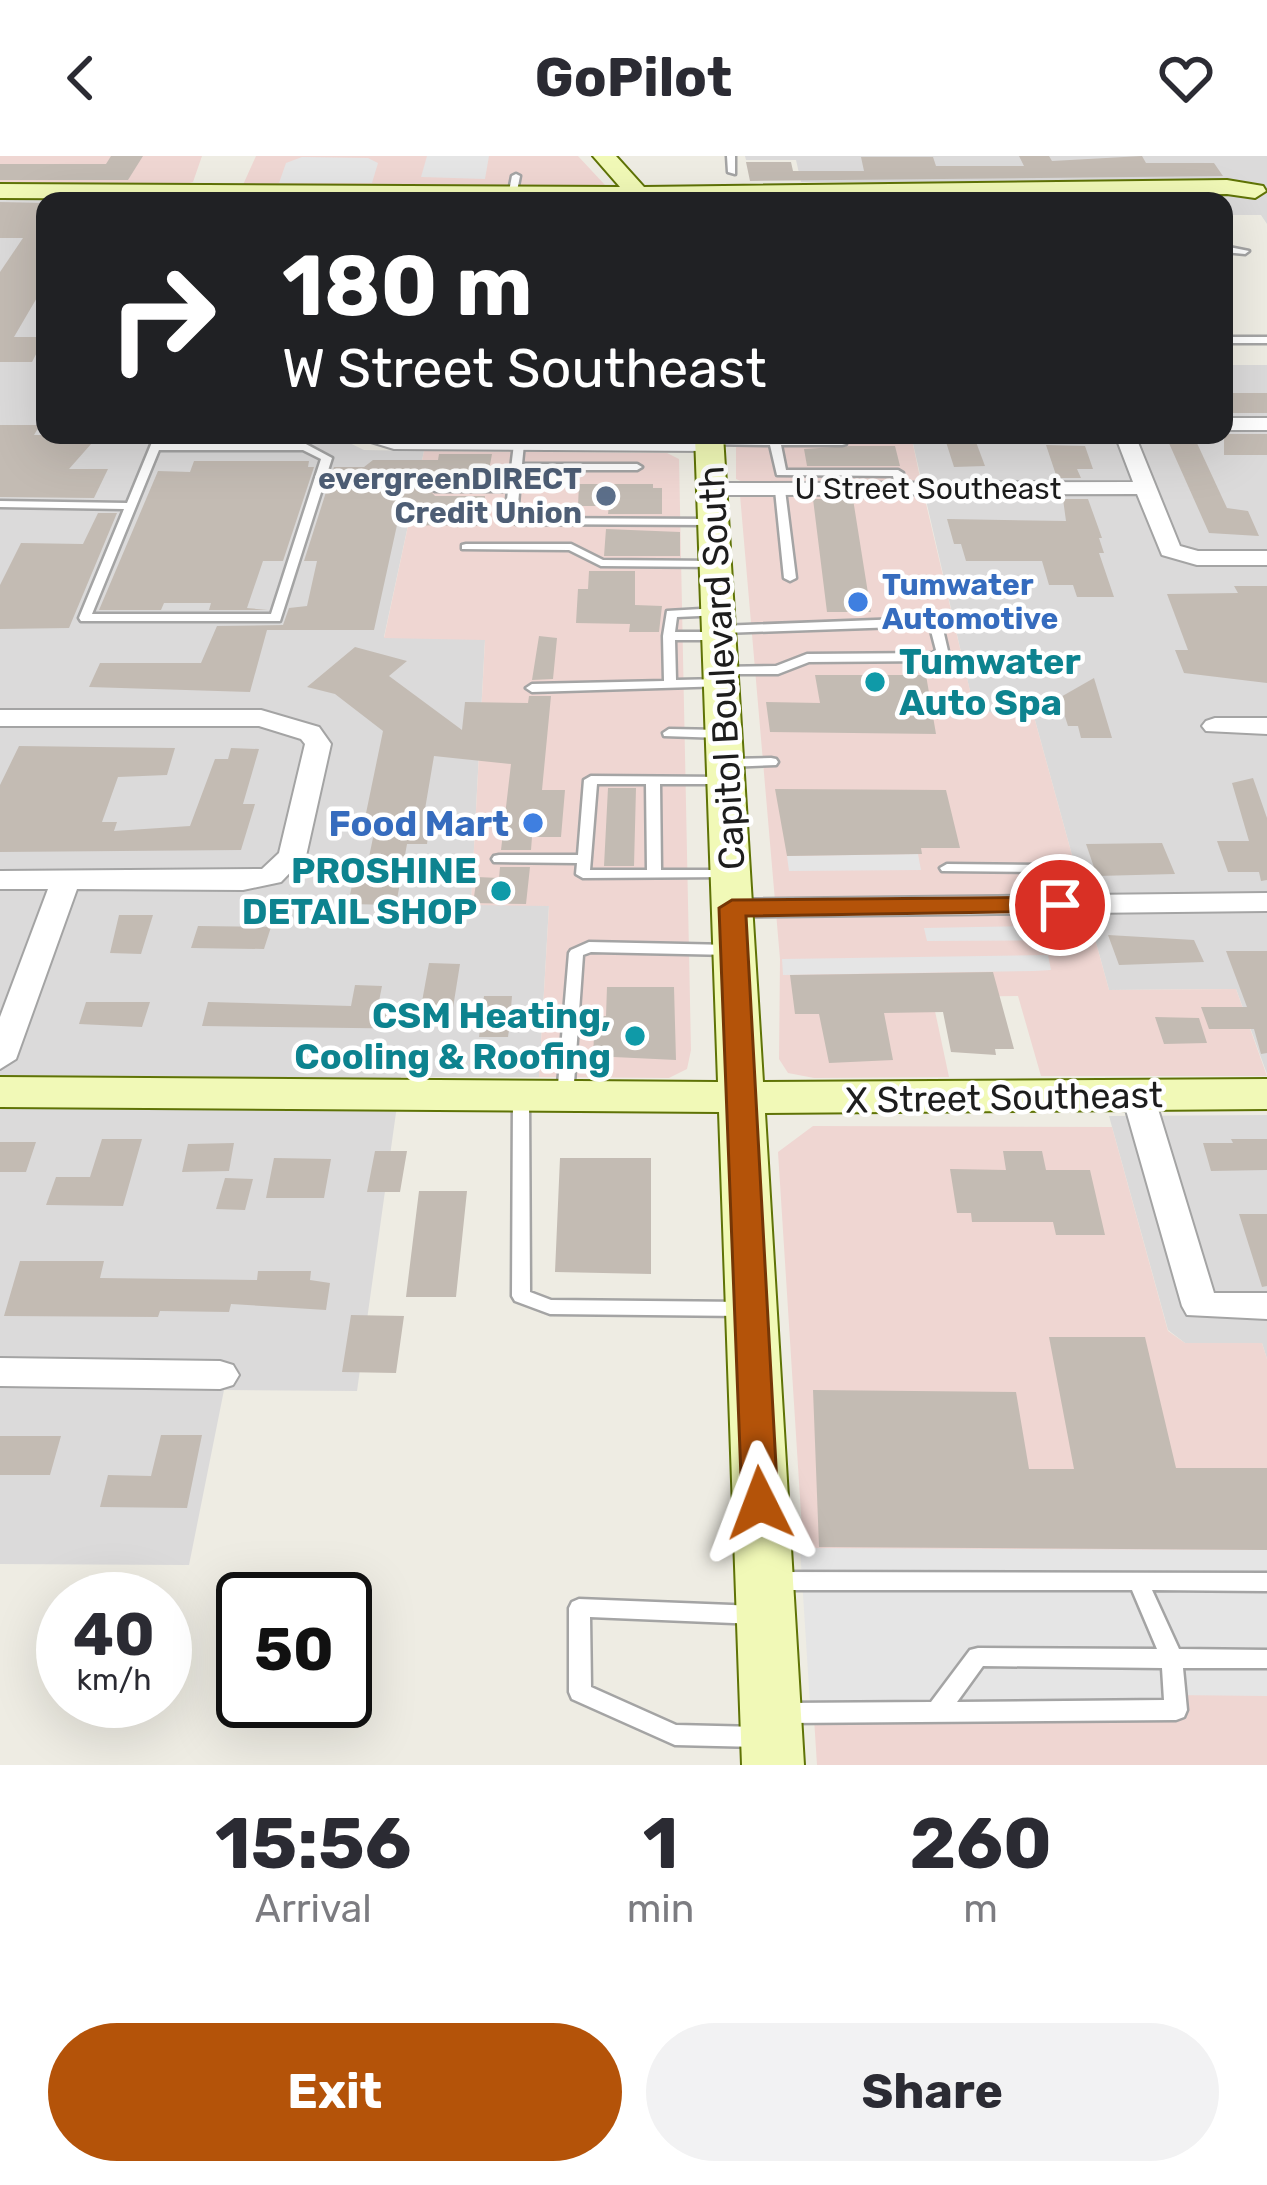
<!DOCTYPE html>
<style>
:root{--surface:#fff;--page:#f2f2f3;--text:#2b2b33;--muted:#7c7c81;--accent:#b45309}
body{margin:0;font-family:Rubik,sans-serif;background:var(--page);color:var(--text);height:100vh;display:flex;flex-direction:column;font-size:45px;white-space:nowrap}
*{box-sizing:border-box;margin:0}
p{font-size:39px;color:var(--muted)}
.icon{flex:none;width:66px;height:66px;fill:none;stroke:currentColor;stroke-width:2;stroke-linecap:round;stroke-linejoin:round}
.map{position:relative;height:1609px;overflow:hidden}
.panel{display:flex;flex-direction:column;background:var(--surface);flex:1}
.panel>*{flex:none}
.guide{position:absolute;left:36px;top:36px;width:1197px;height:252px;border-radius:24px;box-shadow:0 12px 48px #0002;background:#202124;color:#fff;overflow:hidden}
.speed{position:absolute;left:36px;top:1416px;display:flex;gap:24px;font-size:60px;font-weight:700;text-align:center}
.speed>*{display:grid;place-content:center;width:156px;height:156px;border-radius:50%;background:var(--surface);box-shadow:0 12px 48px #0002;line-height:1}
.speed small{font-size:30px;font-weight:400}
.speed .limit{border:6px solid #111;border-radius:18px;background:#fff;color:#111}
.pin{position:absolute;display:grid;place-items:center;width:102px;height:102px;color:#fff;margin:-51px;border:6px solid #fff;border-radius:50%;box-shadow:0 3px 12px #0007}
.me{position:absolute;width:132px;margin:-66px;rotate:357deg;stroke-linejoin:round;filter:drop-shadow(0 0 9px #0008)}
.turn{display:flex;align-items:center;gap:42px;height:252px;padding:0 48px;font-size:54px}
.turn .icon{width:156px;height:156px;stroke-width:2.5}
.turn b{display:block;font-size:84px;line-height:102px}
.eta{display:flex;justify-content:space-evenly;align-items:center;height:204px;text-align:center}
.eta b{font-size:72px;font-weight:700;line-height:84px}
.button{display:flex;gap:24px;margin-top:auto;padding:24px 48px}
.button a{flex:1;height:138px;border-radius:72px;background:var(--accent);color:#fff;font-size:48px;font-weight:700;line-height:138px;text-align:center}
.button a+a{background:var(--page);color:var(--text)}
header{display:flex;justify-content:space-between;align-items:center;height:156px;padding:0 48px;background:var(--surface);font-size:54px;font-weight:700}
.map>svg:first-child{display:block}
.residential{fill:#dbdada}
.commercial{fill:#efd6d2}
.parking{fill:#e5e5e5}
.building{fill:#c3bbb3}
.lines{fill:none;stroke-linecap:round;stroke-linejoin:round}
.lane-casing{stroke:#a4a4a4;stroke-width:5}
.street-casing{stroke:#a4a4a4;stroke-width:4}
.secondary-casing{stroke:#5f7306;stroke-width:4}
.lane{fill:#fff;fill-rule:evenodd}
.street{fill:#fff;fill-rule:evenodd}
.secondary{fill:#f1f9b7;fill-rule:evenodd}
.route{fill:#b45309;stroke:#753606;stroke-width:3}
.service-dot{fill:#5c6f8a;stroke:#fff;stroke-width:4.5}
.shop-dot{fill:#3f7fe0;stroke:#fff;stroke-width:4.5}
.culture-dot{fill:#0f9aa8;stroke:#fff;stroke-width:4.5}
.labels{text-anchor:middle;stroke-width:9;stroke-linejoin:round;paint-order:stroke}
.far-service-label{font-size:30px;font-weight:bold;fill:#4e5e75;stroke:#fff;text-anchor:end}
.far-street-label{font-size:30px;fill:#1d1d1d;stroke:#fff}
.far-shop-label{font-size:30px;font-weight:bold;fill:#366cbe;stroke:#fff;text-anchor:start}
.culture-label{font-size:36px;font-weight:bold;fill:#0d838f;stroke:#fff;text-anchor:end}
.street-label{font-size:36px;fill:#1d1d1d;stroke:#fff}
.shop-label{font-size:36px;font-weight:bold;fill:#366cbe;stroke:#fff;text-anchor:end}
</style>
<header><svg class="icon" aria-label="back" viewBox="0 0 24 24"><path d="M15 5l-7 7 7 7"/></svg>GoPilot<svg class="icon" aria-label="heart" viewBox="0 0 24 24"><path d="M12 20l-8-8c-3-5 5-10 8-4 3-6 11-1 8 4z"/></svg></header>
<div class="map">
<svg width="1267" height="1609" viewBox="0 0 1267 1609">
<rect width="100%" height="100%" fill="#eeece3"/>
<path class="residential" d="M745,0H1267V68L1261,59H1224V45L667,42L1239,26H801L796,4H746Z
M0,41L241,42L45,45V279H333L364,294L424,295L384,481L485,483L471,748L549,749L539,921H401L357,1235L224,1234L189,1409L0,1408Z
M1224,209H1267V918L1236,833L1109,834L1033,557H975L911,279H1224Z
M1267,959V1203L1262,1187H1185L1168,1174L1109,960Z"/>
<path class="commercial" d="M0,0H202L193,26L178,30L0,29Z
M256,0H578L605,29L242,31Z
M736,279H911L921,326H743L736,323Z
M424,295L667,297L679,303L691,894L687,913L669,922L539,921L549,750L471,749L485,484L384,482Z
M740,339H924L975,556L1033,557L1109,834L1236,833L1267,920H1041L1018,840L932,841L949,921L814,922L788,917L779,903L780,803Z
M813,970L1112,971L1168,1175L1185,1187H1262L1267,1203V1609H817L778,996Z"/>
<path class="parking" d="M427,0H489L485,23L421,21Z
M302,1L368,2L378,7L372,27H279L286,7Z
M918,698L921,714L789,715L787,700Z
M1087,769L1092,784L927,785L924,772Z
M1048,799L1051,814L1034,815L783,819L782,803Z
M800,1392L1267,1394V1540L1171,1539L1176,1564L811,1563Z"/>
<path class="building" d="M111,0H143L128,24H0V8H106Z
M1019,0H1049L1052,5L1142,0L1146,7H1214L1223,20L750,25L746,6H791L793,15H864L861,1H933L936,10H1024Z
M0,46L45,47V128L14,181H45L32,206H0V116L23,82H0Z
M1224,237H1267V257H1224Z
M0,269H40L34,279H99L69,313H108L94,342L0,341Z
M1267,278V299H1224V278Z
M1168,285H1196L1227,352L1248,355L1259,380L1209,377Z
M946,286H976L985,310L954,311Z
M1046,289L1085,290L1093,313H1077L1081,322H1057Z
M850,290H895L900,310H807L804,293Z
M439,298H492L487,325H435L426,330L435,340H485L481,370L397,369L374,474H267L250,536L89,531L100,507H201L217,470L283,469L289,452L307,450L317,405H304L334,311H364L373,304H438Z
M194,305H309L308,311H314L283,405H263L247,452L268,454H209L211,447H164L161,454H99L158,315L190,316Z
M579,328H653V332H662V358H608L609,350H578Z
M813,343H853L871,456H827Z
M1063,343H1088L1102,382H1099L1104,397H1099L1114,441H1077L1073,429H1049L1042,405H966L961,388H954L947,363L1066,365Z
M98,357H117L69,472L0,473V429L21,387L83,388Z
M606,373L680,376V400H604Z
M589,415H635V449L662,450L659,476H629L630,468L576,467L578,433H588Z
M1234,430H1267V527L1184,517L1175,494H1188L1167,438L1238,437Z
M539,480L557,482L553,523L532,524Z
M355,491L407,505L389,520L462,574L465,546L528,547L529,540H551L542,634H565L561,681H532L531,694H501L511,608L434,600L424,659H430V665L427,688H407L396,749L348,748L356,711H367L376,667H364L383,575L335,538L307,531Z
M815,519H926L936,578L770,576L766,546L820,547Z
M1094,522L1112,582H1081L1078,570H1068L1059,542Z
M19,590L175,592L167,619L118,621L102,666H117L114,675L190,670L215,603H228L231,592L259,593L243,648H255L241,694L0,696V629Z
M1253,622L1267,662V724L1261,725L1259,716H1228L1217,685H1249L1232,627Z
M636,632L634,710H604L608,632Z
M775,633L946,634L960,692H921L922,698L787,700Z
M1162,687L1175,718L1097,720L1086,688Z
M500,711H530L526,748L473,747L477,721L499,722Z
M119,759H153L141,798L110,797Z
M198,770L271,771L264,793L191,792Z
M1108,779L1194,784L1204,806L1119,809Z
M1226,795H1267V897L1261,898L1254,873H1209L1201,851H1247Z
M429,807L460,808L452,858L434,857L432,873L202,870L208,846L351,850L355,829L382,830L378,850L421,851Z
M993,816L1014,893H995L996,899L951,896L943,856L884,857L893,904L829,907L819,858H795L790,819Z
M607,831H674L676,904L593,900L595,860H606Z
M484,840H512L511,852H529L527,874H509L508,881H479Z
M86,846H150L142,871L79,868Z
M1155,861L1199,862L1207,887L1164,888Z
M102,983H142L123,1050L46,1049L56,1021H90Z
M1231,983H1267V1014L1211,1015L1203,987H1233Z
M0,986H36L26,1016H0Z
M234,987L229,1015L182,1016L188,988Z
M375,995H407L400,1036H367Z
M1003,995H1042L1046,1014H1090L1105,1079H1056L1053,1066H972L971,1057H957L950,1013L1006,1014Z
M274,1002L331,1003L324,1042H266Z
M560,1002H651V1118L555,1116Z
M225,1022L253,1023L245,1054L216,1053Z
M419,1035H467L456,1141H406Z
M1239,1058H1267V1130L1262,1131Z
M20,1105H104L100,1122L257,1124L258,1115H311L310,1124L330,1127L326,1154L231,1148L229,1156L160,1155L158,1161L4,1160Z
M351,1159L404,1160L396,1217L342,1216Z
M1049,1181H1145L1176,1312H1267V1394L819,1391L813,1234L1016,1236L1029,1313H1074Z
M161,1279H202L187,1352L100,1351L108,1319L151,1320Z
M0,1280H61L50,1319H0Z"/>
<g class="lines">
<g class="lane-casing">
<path id="lane" d="M727,0H735V18L728,16Z
M516,18L520,20L515,45H507L512,20Z
M1224,90L1249,95L1245,98L1224,96Z
M1224,181H1267V187H1224Z
M155,279H165L162,288H294L295,279H305L304,287L332,302L280,465H81L79,462L124,353L0,351V345L127,347ZM159,294H303L321,303L271,458H92Z
M710,283L846,284V288L842,289H781L786,314H898L903,317L905,333L896,335L893,320L777,319L770,289L706,288V284Z
M519,285L524,288L522,308H637L642,311L637,314H521L517,360L519,362L714,363L720,366L714,369L516,368L505,361L508,335H435L430,332L435,329H509L514,288Z
M780,331L785,334L796,422L790,425L784,422L775,334Z
M466,388H571L603,404L716,405L722,408L716,411L601,410L569,394L462,393V389Z
M718,452L722,453V459L677,461L675,476H716V471L720,470L927,462L942,469L948,495L936,505L809,506L778,518H721L717,517V511L776,510L807,498L933,497L936,494L930,471L926,470L723,477V483L719,484H675L676,524L722,523L726,524V530L532,536L526,532L532,528L664,525L663,480L667,455Z
M669,573L721,574L727,578L721,582L664,580L663,577Z
M771,602L776,603L778,606L776,609L728,611L721,607L728,603Z
M591,620L728,621L730,624L728,627L723,628H660L661,714H728L733,715L735,718L733,721L583,722L576,718L577,707L494,706L492,703L494,700L499,699H578L584,624ZM597,628H646L647,714H590Z
M947,708L1049,709L1067,749L1065,752H1055L1039,716L942,715L940,712Z
M589,786L731,789L738,794L731,799L591,796L583,799L573,941L565,946L557,941L569,797L571,794Z
M521,937L529,942L530,1136L551,1144L744,1146L750,1148L753,1153L750,1158L744,1160L550,1158L515,1145L512,1140L513,942Z
M773,1416L1267,1417V1435L1152,1434L1179,1493L1267,1494V1512H1183L1187,1554L1184,1561L1176,1564L785,1567L777,1564L774,1557L777,1550L785,1547L931,1546L970,1494L978,1492L1157,1493L1132,1434H773L766,1431L763,1425L766,1419ZM983,1510L1162,1512L1164,1544L957,1546Z
M579,1443L757,1450L764,1453L767,1459L764,1465L757,1468L590,1461L591,1531L676,1569L758,1571L766,1574L769,1581L766,1588L758,1591L675,1589L572,1543L569,1536V1452L572,1446Z"/>
</g>
<g class="street-casing">
<path id="street" d="M1224,262H1267V274H1224Z
M348,279L710,283L720,289L710,295L394,293Z
M1115,279H1135L1180,390L1198,395H1267V409H1197L1162,399L1137,338L712,339L701,333L712,327L1133,326Z
M0,554H261L319,571L331,588L306,700L281,726L243,734L77,733L16,903L0,913V861L48,733H0V715L262,713L279,697L305,588L301,583L259,570H0Z
M1215,562H1267V578L1206,575L1202,570L1206,565Z
M1267,737V755L732,761L717,752L732,743Z
M1138,929L1149,932L1154,940L1214,1137H1267V1163L1187,1159L1182,1150L1122,940L1127,932Z
M0,1202L220,1205L233,1209L239,1219L233,1229L220,1233L0,1230Z"/>
</g>
<g class="secondary-casing">
<path id="secondary" d="M593,0H616L644,31L1227,24L1263,30L1266,35L1255,42L1227,38L656,45L0,42V28L620,31Z
M695,279H723L763,926L1267,923V953L765,957L804,1609H742L719,956L0,951V921L718,926Z"/>
</g>
<use href="#lane" class="lane"/>
<use href="#street" class="street"/>
<use href="#secondary" class="secondary"/>
</g>
<path class="route" d="M1060,741L1074,749L1070,755L746,760L778,1347L773,1357L760,1361L747,1357L742,1347L719,752L732,744Z"/>
<circle class="service-dot" cx="606" cy="340" r="12"/>
<g class="shop-dot">
<circle cx="858" cy="446" r="12"/>
<circle cx="533" cy="667" r="12"/>
</g>
<g class="culture-dot">
<circle cx="875" cy="526" r="12"/>
<circle cx="501" cy="735" r="12"/>
<circle cx="635" cy="880" r="12"/>
</g>
<g class="labels">
<g class="far-service-label">
<text x="582" y="333">evergreenDIRECT<tspan x="582" dy="34">Credit Union</tspan></text>
</g>
<g class="far-street-label">
<text x="928" y="343">U Street Southeast</text>
</g>
<g class="far-shop-label">
<text x="882" y="439">Tumwater<tspan x="882" dy="34">Automotive</tspan></text>
</g>
<g class="culture-label">
<text x="899" y="518" text-anchor="start">Tumwater<tspan x="899" dy="41">Auto Spa</tspan></text>
<text x="477" y="727">PROSHINE<tspan x="477" dy="41">DETAIL SHOP</tspan></text>
<text x="611" y="872">CSM Heating,<tspan x="611" dy="41">Cooling &amp; Roofing</tspan></text>
</g>
<g class="street-label">
<text transform="translate(721 512) rotate(-93)" y="13">Capitol Boulevard South</text>
<text transform="translate(1004 941) rotate(-1)" y="13">X Street Southeast</text>
</g>
<g class="shop-label">
<text x="509" y="680">Food Mart</text>
</g>
</g>
</svg>
<div class="speed"><div>40<small>km/h</small></div><div class="limit">50</div></div>
<div class="pin" style="left:1060px;top:749px;background:#d93025"><svg class="icon" aria-label="arrive" viewBox="0 0 24 24"><path d="M6 21V4h12l-3 4 3 4H6"/></svg></div>
<svg class="me" style="left:760px;top:1347px" viewBox="-20 -20 40 40"><path d="M0-17L14 15 0 8-14 15z" fill="#b45309" stroke="#fff" stroke-width="4"/></svg>
<div class="guide">
<div class="turn"><svg class="icon" aria-label="right" viewBox="0 0 24 24"><path d="M7 20v-9h11M14 6l5 5-5 5"/></svg><div><b>180 m</b>W Street Southeast</div></div>
</div>
</div>
<section class="panel">
<div class="eta">
<div><b>15:56</b><p>Arrival</p></div>
<div><b>1</b><p>min</p></div>
<div><b>260</b><p>m</p></div>
</div>
<div class="button"><a>Exit</a><a>Share</a></div>
</section>
